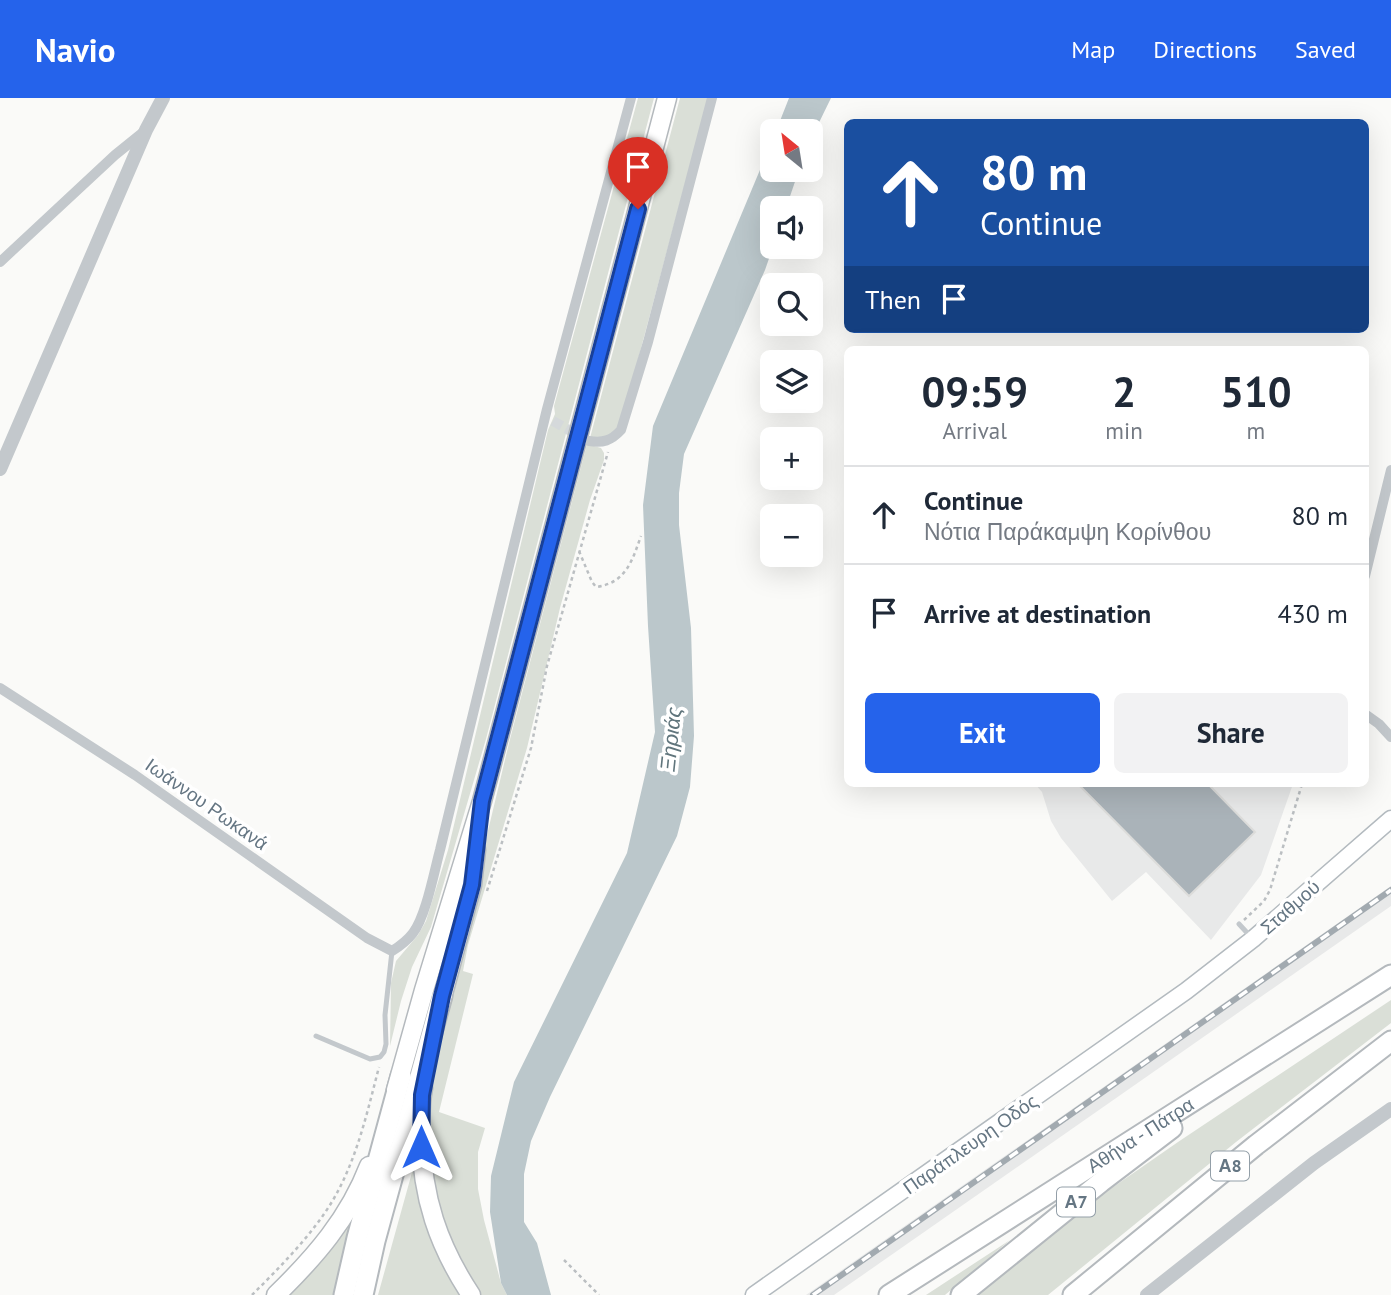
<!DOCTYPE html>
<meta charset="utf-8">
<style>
:root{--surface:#fff;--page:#f2f2f3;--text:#1f2937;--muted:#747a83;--line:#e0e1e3;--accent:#2563eb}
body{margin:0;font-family:"PT Sans",sans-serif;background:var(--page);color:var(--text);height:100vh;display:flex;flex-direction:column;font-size:26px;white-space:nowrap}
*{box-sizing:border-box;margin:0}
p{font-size:23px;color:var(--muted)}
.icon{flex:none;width:38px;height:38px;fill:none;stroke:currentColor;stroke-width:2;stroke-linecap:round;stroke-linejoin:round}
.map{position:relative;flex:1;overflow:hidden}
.panel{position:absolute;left:844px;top:248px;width:525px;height:441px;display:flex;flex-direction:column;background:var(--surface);border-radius:10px;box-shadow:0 7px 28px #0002}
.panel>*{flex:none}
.guide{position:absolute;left:844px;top:21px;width:525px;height:214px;border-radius:10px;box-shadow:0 7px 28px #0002;background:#1a4fa0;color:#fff;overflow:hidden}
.needle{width:46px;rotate:330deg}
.tools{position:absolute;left:760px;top:21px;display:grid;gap:14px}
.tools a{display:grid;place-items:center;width:63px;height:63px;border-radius:10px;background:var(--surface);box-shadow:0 7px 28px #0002;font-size:35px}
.pin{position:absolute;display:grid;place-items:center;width:60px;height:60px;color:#fff;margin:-72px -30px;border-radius:50% 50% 50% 0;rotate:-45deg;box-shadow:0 0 7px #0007}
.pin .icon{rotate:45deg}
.me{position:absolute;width:77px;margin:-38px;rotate:0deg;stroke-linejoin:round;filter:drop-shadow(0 0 5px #0008)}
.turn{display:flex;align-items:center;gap:24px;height:147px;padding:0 21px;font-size:32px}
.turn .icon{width:91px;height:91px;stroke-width:2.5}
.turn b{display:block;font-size:49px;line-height:60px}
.then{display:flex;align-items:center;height:66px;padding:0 21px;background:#0003;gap:14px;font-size:26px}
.eta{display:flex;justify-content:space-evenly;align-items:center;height:119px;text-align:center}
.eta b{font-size:42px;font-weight:600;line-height:49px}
.button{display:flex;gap:14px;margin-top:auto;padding:14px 21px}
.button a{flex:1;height:80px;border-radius:10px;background:var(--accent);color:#fff;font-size:28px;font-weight:600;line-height:80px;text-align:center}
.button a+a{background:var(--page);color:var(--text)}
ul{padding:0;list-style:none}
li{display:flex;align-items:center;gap:21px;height:98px;padding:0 21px;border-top:2px solid var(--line)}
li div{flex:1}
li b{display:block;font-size:26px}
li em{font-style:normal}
header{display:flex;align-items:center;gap:42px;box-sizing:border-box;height:98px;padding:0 35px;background:var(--accent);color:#fff}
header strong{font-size:33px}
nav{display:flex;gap:38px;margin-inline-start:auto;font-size:24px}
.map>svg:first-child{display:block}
.built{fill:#e8e9e9}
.green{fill:#dadfd7}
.water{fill:#bbc7cb}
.building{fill:#aab3b9;stroke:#dcdcda;stroke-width:2}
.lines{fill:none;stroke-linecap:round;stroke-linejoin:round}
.minor-tunnel{stroke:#d5d9db;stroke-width:10;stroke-dasharray:10 5;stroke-linecap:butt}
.secondary-casing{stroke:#b3babf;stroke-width:19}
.trunk-casing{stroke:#b4b9bd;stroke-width:21}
.motorway-casing{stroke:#b4b9bd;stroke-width:23}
.path{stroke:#bbbfc2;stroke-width:2.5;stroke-dasharray:3.5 3.5;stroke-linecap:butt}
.service{stroke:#c3c8cc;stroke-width:5}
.minor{stroke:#c3c8cc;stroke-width:10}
.tertiary{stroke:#c3c8cc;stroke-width:14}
.secondary{stroke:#fff;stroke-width:16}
.trunk{stroke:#fff;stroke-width:18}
.motorway{stroke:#fff;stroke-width:19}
.rail-casing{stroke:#a2aab0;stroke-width:6}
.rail{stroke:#fff;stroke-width:3.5;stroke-dasharray:10;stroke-linecap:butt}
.route-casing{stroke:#184099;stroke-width:18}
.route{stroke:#2563eb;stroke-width:12}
.labels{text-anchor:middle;stroke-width:7;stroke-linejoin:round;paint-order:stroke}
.shield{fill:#fff;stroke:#939fa8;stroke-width:2}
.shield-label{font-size:18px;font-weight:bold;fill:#657683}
.street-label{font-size:19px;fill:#657683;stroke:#fff}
.water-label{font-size:21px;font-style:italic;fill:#60757c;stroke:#fff}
</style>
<header>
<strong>Navio</strong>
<nav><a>Map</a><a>Directions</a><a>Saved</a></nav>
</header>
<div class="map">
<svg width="1391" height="1197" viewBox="0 0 1391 1197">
<rect width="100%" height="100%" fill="#fafaf8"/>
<path class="built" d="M1035,686H1293L1261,777L1211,842L1146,774L1112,803L1061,740L1051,723L1042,694Z
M1391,788V808L834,1197H806Z"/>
<path class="green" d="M638,0H654L486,641L431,829L412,869L401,903L390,948L391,885L396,863L418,837L426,823L448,752L548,332L555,316L554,308Z
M680,0H708L622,321C615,338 607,340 590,340Z
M587,346L601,350L604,355V362L590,402L560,510L527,650L468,847L463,873L473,876L439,1014L485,1030L478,1054V1091L484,1122L501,1185L507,1197H480L466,1175L444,1130L430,1078L427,998L431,971L509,645Z
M1391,902V925L1236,1044L1048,1197H976L1083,1110L1178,1044Z
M416,1060L419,1102L430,1134L462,1197H378Z
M360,1109L337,1197H286Z
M1010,1142L945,1197H926Z"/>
<path class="water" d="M789,0H831L810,43V33H776Z
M772,43V72H799L786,110H772L773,149L765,172L684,356L679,395V427L691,530L694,638L690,689L677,738L550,999L531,1043L524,1076V1124L537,1145L551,1197H507L501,1185L490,1114L491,1078L514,984L627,755L655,634L648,528L643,407L653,328Z"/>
<path class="building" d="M1078,686H1208L1255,734L1189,798Z"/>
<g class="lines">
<path class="minor-tunnel" d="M553,323L583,340"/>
<g class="secondary-casing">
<path id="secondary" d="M754,1197L1186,893L1253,841L1391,721"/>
</g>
<g class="trunk-casing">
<path id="trunk" d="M439,911L472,787L476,752
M423,990C420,1006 420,1023 421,1039C422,1099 438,1147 471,1197
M396,992L424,892L482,703L667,0
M276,1197C315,1159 349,1120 369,1068"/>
</g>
<g class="motorway-casing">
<g id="motorway">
<path d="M344,1197L357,1140L401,978"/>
<path d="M363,1197L375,1143L442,898"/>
<path id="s1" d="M889,1197L1391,877"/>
<path d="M961,1197L1101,1084L1172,1030"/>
<path d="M1073,1197L1256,1047L1391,943"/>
</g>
</g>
<path class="path" d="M579,453L592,484L596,489C626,485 632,463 641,438
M487,793L531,650L547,568L608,354
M1244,822L1264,803L1270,792L1302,686
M564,1162L599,1197
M252,1197C280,1169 313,1136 333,1102C357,1061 367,1015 379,969"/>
<path class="service" d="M1239,826L1251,839
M316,938L370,961L380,959L384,954L386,946L385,917L392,853"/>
<path class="minor" d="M0,164L115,57L146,32
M589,343C603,345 611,343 621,332L648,244L712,0
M1365,478L1391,372
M0,590L135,677L367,840L392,853C400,848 407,843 413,835C426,818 434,774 440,752L547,311L631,0
M1365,616L1379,626L1391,639"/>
<path class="tertiary" d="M0,371L146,32L163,0
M1147,1197L1314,1065L1391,1011"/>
<use href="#secondary" class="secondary"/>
<use href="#trunk" class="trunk"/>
<use href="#motorway" class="motorway"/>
<g class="rail-casing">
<path id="rail" d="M813,1197L1391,792"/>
</g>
<use href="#rail" class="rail"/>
</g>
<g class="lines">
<g class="route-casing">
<path id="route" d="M421,1049L422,997L442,898L472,787L482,703L638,111"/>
</g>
<use href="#route" class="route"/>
</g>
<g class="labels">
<g class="shield">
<rect x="1211" y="1053.5" width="38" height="29" rx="5"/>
<rect x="1057" y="1089.5" width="38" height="29" rx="5"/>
</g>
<g class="shield-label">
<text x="1230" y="1074">Α8</text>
<text x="1076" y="1110">Α7</text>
</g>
<g class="street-label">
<text transform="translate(207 706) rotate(35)" y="7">Ιωάννου Ρωκανά</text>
<text transform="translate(1290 809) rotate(-41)" y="7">Σταθμού</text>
<text dy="7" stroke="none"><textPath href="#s1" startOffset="298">Αθήνα - Πάτρα</textPath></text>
<text transform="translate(970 1046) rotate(-35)" y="7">Παράπλευρη Οδός</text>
</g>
<g class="water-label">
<text transform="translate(671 641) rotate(-84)" y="7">Ξηριάς</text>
</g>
</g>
</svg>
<div class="tools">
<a><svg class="needle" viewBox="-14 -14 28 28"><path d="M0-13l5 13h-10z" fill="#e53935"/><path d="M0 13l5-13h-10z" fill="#747a83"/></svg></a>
<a><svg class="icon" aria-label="sound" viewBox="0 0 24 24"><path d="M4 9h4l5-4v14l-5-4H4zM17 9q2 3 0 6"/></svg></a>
<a><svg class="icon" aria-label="search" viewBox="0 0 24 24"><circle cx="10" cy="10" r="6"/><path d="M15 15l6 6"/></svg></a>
<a><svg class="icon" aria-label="layers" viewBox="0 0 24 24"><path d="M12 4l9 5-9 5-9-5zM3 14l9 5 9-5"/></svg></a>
<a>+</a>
<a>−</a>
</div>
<div class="pin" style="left:638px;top:111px;background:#d93025"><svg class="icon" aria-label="arrive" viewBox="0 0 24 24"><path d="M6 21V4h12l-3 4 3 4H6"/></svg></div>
<svg class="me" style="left:421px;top:1049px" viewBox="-20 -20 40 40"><path d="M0-17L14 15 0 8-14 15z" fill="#2563eb" stroke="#fff" stroke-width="4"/></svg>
<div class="guide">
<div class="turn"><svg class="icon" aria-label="ahead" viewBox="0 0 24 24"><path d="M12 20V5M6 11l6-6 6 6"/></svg><div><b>80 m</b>Continue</div></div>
<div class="then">Then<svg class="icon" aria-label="arrive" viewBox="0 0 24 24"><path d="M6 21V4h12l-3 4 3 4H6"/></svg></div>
</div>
<section class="panel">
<div class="eta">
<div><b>09:59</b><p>Arrival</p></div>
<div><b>2</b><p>min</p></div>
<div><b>510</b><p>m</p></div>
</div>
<ul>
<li><svg class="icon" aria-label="ahead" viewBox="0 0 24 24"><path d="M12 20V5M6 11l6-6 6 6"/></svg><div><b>Continue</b><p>Νότια Παράκαμψη Κορίνθου</p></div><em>80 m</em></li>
<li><svg class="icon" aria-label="arrive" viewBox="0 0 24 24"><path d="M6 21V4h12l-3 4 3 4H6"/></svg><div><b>Arrive at destination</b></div><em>430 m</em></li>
</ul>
<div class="button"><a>Exit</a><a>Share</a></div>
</section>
</div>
